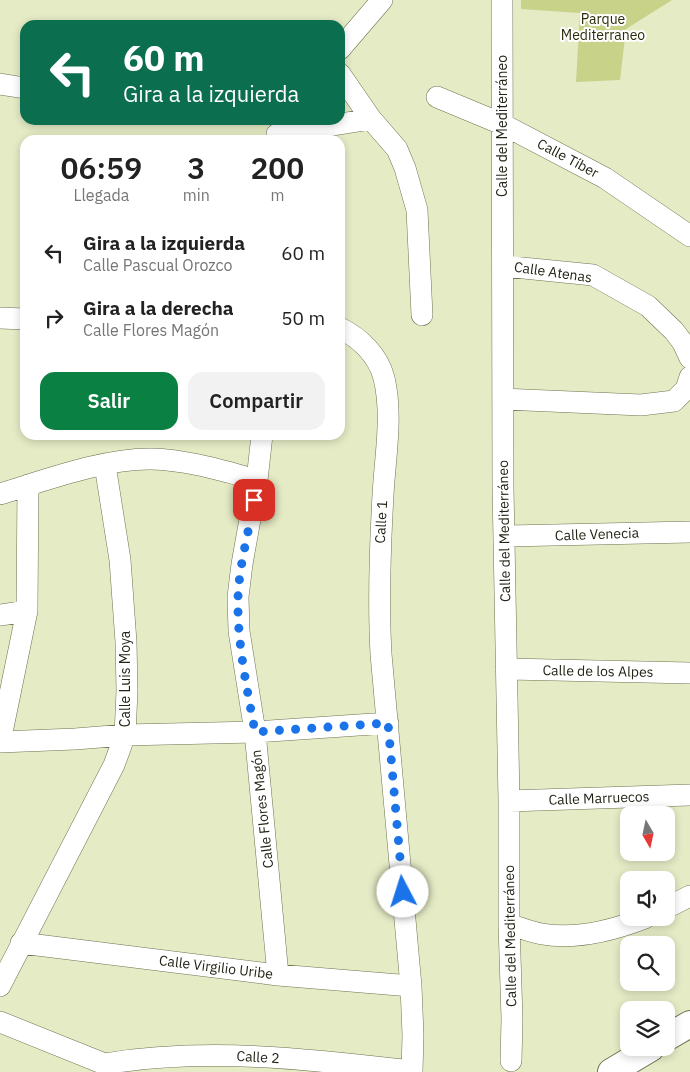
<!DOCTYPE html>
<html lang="es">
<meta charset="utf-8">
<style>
:root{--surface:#fff;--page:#f2f2f2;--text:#222;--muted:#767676;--accent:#0b8043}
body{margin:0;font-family:"IBM Plex Sans",sans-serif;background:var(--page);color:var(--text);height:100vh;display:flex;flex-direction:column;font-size:19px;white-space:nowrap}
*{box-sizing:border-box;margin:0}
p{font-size:16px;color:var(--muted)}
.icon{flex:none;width:28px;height:28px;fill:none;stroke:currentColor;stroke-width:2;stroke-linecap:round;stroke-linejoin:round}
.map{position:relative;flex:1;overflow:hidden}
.panel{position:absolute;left:20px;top:135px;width:325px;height:305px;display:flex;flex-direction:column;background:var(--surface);border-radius:15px;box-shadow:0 2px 8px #0003}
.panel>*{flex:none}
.top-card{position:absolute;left:20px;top:20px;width:325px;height:105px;border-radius:15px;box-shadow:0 2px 8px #0003;background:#0b6e4f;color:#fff;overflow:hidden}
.needle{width:32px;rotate:171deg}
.controls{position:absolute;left:620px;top:806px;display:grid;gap:10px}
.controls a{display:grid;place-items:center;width:55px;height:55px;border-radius:10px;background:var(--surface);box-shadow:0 2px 8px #0003;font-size:25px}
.pin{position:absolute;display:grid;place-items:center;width:42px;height:42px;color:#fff;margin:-21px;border-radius:10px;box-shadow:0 2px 8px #0006}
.me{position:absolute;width:55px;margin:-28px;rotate:355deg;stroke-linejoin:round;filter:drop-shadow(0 0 4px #0008)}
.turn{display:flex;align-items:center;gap:18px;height:105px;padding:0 20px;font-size:22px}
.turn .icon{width:65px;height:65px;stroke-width:2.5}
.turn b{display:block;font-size:35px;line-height:42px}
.eta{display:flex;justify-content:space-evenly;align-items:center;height:85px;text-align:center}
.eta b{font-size:30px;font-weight:600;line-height:35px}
.primary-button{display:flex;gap:10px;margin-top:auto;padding:10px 20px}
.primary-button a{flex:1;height:58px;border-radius:15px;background:var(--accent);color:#fff;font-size:20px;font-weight:600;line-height:58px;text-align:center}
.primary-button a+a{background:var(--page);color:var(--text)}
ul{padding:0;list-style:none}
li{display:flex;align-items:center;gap:15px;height:65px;padding:0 20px}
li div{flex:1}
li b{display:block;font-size:19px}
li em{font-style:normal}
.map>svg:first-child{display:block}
.green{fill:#c8d289}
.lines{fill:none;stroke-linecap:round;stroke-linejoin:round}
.minor-casing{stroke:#6e7351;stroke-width:22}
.tertiary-casing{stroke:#6e7351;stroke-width:28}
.minor{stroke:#fff;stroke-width:21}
.tertiary{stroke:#fff;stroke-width:26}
.route{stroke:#1a73e8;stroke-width:9;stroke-dasharray:0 16.2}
.labels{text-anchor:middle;stroke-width:4;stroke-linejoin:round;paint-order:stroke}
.park-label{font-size:14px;fill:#292c06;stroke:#fff}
.street-label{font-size:14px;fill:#222416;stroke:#fff}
</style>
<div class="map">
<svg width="690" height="1072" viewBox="0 0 690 1072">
<rect width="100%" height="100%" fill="#e5ebc5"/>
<path class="green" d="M521,0H672L626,29L620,80L576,82L580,13L521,9Z"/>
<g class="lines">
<g class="minor-casing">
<path id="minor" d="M502,0L503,488L509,801V924L512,1019L511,1061
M340,49L382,0
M340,74L371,119L397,149L405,168L417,210L422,315
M0,84L25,88
M437,97L502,124L605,178L690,236
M277,134L371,119
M503,266L593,275L648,306L674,331L683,343L690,358
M0,318L25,319
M340,328C360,338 378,355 384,378C393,415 385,457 383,495C380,548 378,601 381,654L411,986L413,1035L412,1072
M503,399L641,405L674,401L686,389L690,377
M262,435L257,480L242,564L238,597L239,631L255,732L278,975
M0,494C46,480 105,458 152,459C188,460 223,471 257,480
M505,536L690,532
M0,615L27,611
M506,669L690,673
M0,742L75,739L125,735L255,732L388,723
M0,742L27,611L28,485
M509,801L690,795
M666,908L690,896
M509,924C520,928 531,932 542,934C576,940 614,930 645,918
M21,943L278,975L411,986
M0,986L114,765L125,735L127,691L126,642L120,560L105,465
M0,1022L117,1069
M104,1064C206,1047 310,1059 412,1071"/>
</g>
<g class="tertiary-casing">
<path id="tertiary" d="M666,1038L690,1024
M611,1072L651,1048"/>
</g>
<use href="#minor" class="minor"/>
<use href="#tertiary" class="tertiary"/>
</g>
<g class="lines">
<path class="route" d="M254,500C249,532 239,565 238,598C237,643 247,688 255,732L388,723L403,892"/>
</g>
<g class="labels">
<g class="park-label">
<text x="603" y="24">Parque<tspan x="603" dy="16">Mediterraneo</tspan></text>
</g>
<g class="street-label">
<text transform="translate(502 126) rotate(-90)" y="5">Calle del Mediterráneo</text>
<text transform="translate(568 158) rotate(28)" y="5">Calle Tíber</text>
<text transform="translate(553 272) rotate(8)" y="5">Calle Atenas</text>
<text transform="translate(381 522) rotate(-87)" y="5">Calle 1</text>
<text transform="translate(504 531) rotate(-91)" y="5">Calle del Mediterráneo</text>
<text transform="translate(597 534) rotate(-2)" y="5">Calle Venecia</text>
<text transform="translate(598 671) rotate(1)" y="5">Calle de los Alpes</text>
<text transform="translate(125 679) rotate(-90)" y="5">Calle Luis Moya</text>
<text transform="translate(599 798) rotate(-2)" y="5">Calle Marruecos</text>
<text transform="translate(262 809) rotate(-96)" y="5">Calle Flores Magón</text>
<text transform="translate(510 936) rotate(-91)" y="5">Calle del Mediterráneo</text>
<text transform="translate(216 967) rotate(7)" y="5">Calle Virgilio Uribe</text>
<text transform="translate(258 1057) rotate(3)" y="5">Calle 2</text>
</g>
</g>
</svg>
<div class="controls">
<a><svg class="needle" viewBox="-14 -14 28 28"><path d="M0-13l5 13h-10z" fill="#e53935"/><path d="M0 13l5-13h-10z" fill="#767676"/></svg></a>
<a><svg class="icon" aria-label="sound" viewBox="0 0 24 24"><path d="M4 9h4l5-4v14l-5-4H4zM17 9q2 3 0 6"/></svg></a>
<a><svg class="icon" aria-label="search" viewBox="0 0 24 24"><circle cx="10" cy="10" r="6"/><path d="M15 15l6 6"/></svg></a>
<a><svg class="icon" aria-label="layers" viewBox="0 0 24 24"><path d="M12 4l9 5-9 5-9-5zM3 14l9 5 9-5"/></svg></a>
</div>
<div class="pin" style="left:254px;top:500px;background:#d93025"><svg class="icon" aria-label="arrive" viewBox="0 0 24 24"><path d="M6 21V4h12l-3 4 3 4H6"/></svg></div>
<svg class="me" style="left:403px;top:892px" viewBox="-20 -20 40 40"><circle r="19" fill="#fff"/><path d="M0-13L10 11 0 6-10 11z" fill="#1a73e8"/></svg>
<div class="top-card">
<div class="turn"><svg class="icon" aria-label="left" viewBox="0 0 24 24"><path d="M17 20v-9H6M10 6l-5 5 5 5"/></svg><div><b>60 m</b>Gira a la izquierda</div></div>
</div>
<section class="panel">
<div class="eta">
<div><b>06:59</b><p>Llegada</p></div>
<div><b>3</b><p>min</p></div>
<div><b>200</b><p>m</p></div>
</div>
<ul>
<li><svg class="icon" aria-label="left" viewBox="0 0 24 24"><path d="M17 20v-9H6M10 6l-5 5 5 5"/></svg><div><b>Gira a la izquierda</b><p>Calle Pascual Orozco</p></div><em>60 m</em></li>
<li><svg class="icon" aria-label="right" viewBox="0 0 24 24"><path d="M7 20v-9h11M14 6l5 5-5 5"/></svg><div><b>Gira a la derecha</b><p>Calle Flores Magón</p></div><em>50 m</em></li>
</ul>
<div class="primary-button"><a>Salir</a><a>Compartir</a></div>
</section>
</div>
